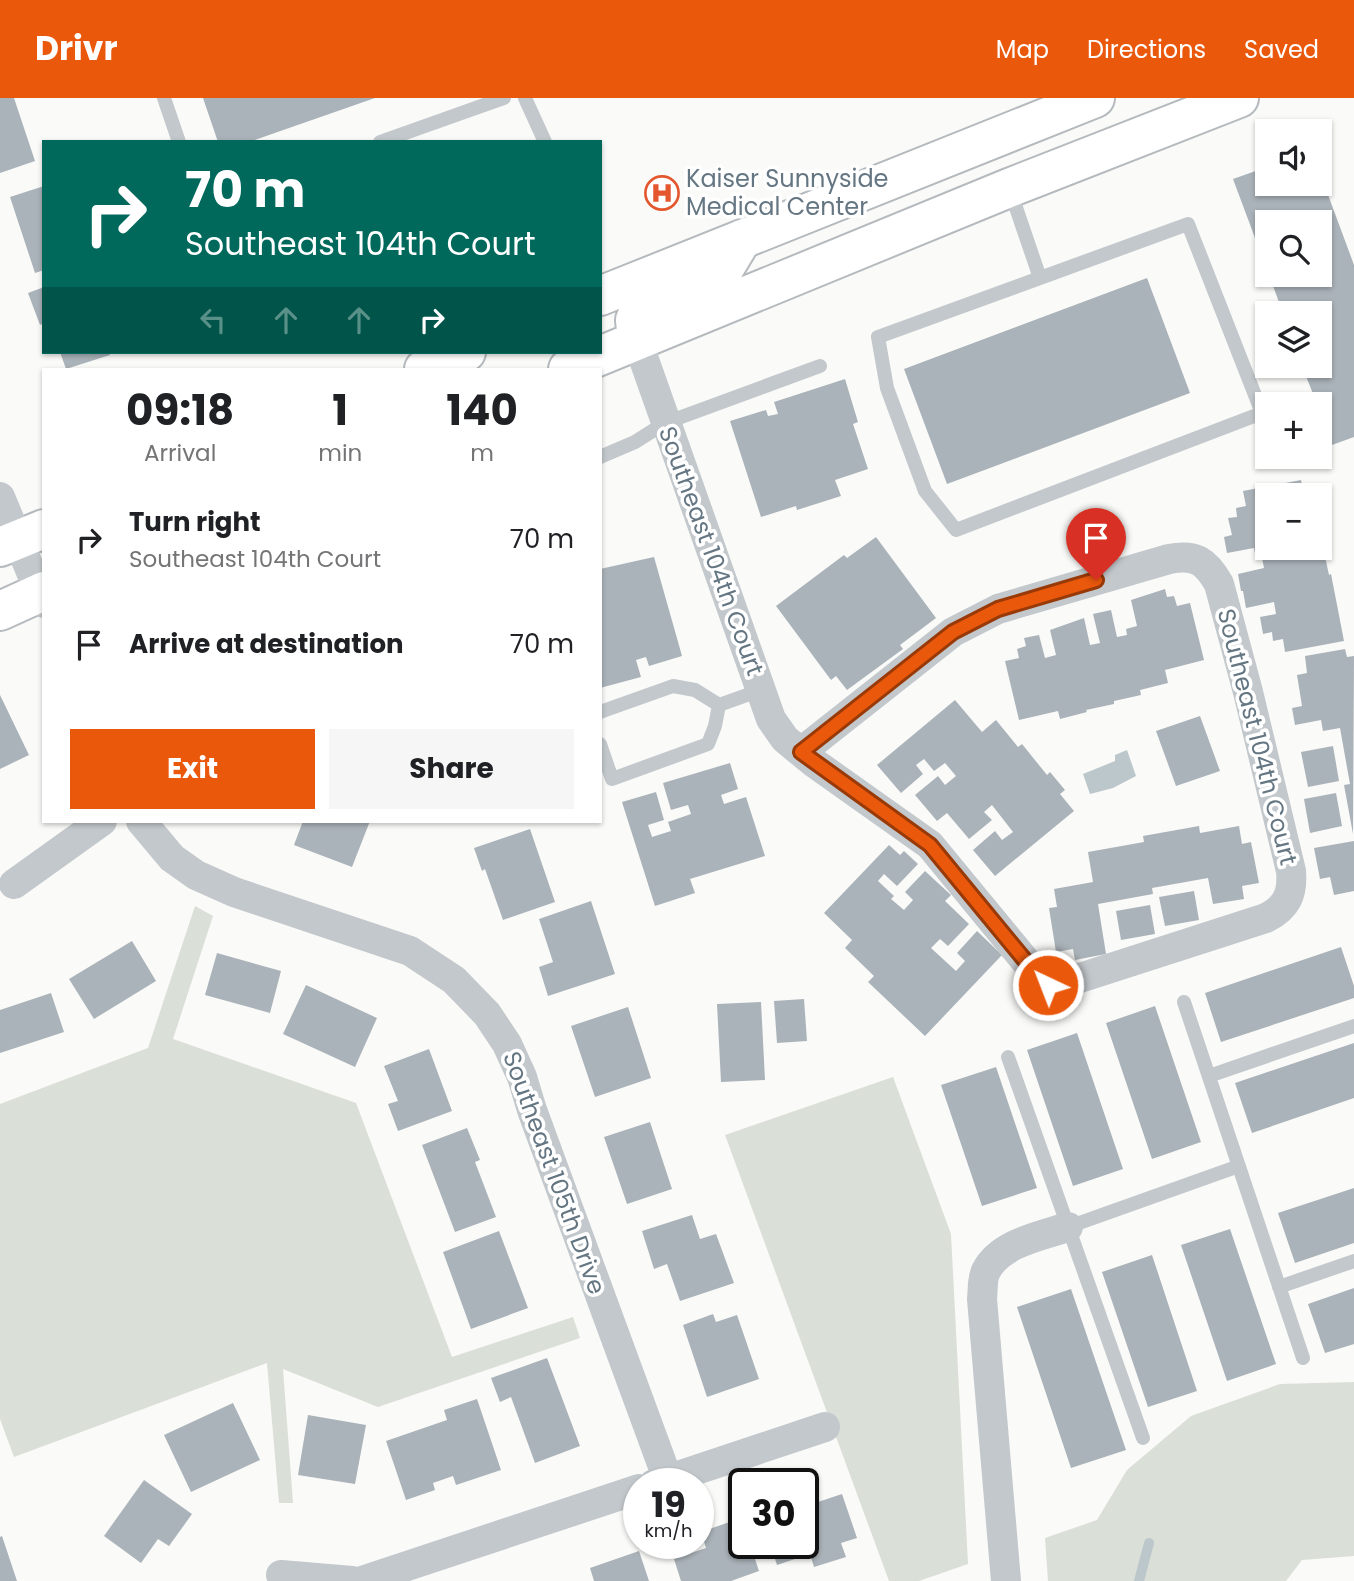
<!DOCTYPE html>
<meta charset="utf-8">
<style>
:root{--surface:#fff;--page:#f6f6f6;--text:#202124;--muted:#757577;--accent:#ea580c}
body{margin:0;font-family:Poppins,sans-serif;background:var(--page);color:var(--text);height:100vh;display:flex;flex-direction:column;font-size:26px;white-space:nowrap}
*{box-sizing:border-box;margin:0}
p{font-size:23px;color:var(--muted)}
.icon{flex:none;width:38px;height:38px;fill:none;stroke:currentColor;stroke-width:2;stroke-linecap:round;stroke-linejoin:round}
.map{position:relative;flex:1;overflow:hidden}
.panel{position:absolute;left:42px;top:270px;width:560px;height:455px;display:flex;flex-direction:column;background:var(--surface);border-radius:0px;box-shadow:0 2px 5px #0004}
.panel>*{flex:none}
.guide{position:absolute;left:42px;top:42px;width:560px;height:214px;border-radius:0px;box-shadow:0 2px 5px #0004;background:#00695c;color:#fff;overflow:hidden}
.controls{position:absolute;left:1255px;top:21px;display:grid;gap:14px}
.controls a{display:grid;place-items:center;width:77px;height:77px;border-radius:0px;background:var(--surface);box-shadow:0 2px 5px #0004;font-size:35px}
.speed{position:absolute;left:623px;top:1370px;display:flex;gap:14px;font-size:35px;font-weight:700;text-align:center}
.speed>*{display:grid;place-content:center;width:91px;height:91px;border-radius:50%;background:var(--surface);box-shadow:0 2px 5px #0004;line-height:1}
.speed small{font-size:18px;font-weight:400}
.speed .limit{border:4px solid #111;border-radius:10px;background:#fff;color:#111}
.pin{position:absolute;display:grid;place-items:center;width:60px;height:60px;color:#fff;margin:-72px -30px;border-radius:50% 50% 50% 0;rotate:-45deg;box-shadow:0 0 7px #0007}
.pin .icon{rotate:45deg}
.me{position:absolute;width:77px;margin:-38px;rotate:317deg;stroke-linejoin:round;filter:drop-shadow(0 0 5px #0008)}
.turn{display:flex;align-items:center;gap:24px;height:147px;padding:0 28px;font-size:32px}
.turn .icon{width:91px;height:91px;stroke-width:2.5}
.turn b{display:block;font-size:49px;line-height:60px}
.lanes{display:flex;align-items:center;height:66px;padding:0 28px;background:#0003;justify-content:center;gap:35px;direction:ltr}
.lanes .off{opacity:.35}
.eta{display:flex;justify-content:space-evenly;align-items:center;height:119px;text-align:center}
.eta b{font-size:42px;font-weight:700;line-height:49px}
.button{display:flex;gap:14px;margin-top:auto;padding:14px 28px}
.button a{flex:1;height:80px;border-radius:0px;background:var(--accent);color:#fff;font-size:28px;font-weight:700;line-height:80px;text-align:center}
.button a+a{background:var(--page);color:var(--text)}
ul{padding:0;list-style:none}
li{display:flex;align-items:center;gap:21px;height:105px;padding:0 28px}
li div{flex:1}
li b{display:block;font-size:26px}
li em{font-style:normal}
header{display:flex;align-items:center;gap:42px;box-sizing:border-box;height:98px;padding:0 35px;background:var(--accent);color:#fff}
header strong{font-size:33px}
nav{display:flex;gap:38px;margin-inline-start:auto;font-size:24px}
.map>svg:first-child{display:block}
.green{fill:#dadfd7}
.water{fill:#bbc7cb}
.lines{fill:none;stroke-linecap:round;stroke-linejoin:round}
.stream{stroke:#bbc7cb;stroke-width:10}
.building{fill:#aab3b9}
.primary-casing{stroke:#b5babe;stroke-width:42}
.service{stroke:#c3c8cc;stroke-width:14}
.minor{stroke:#c3c8cc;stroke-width:30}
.primary{stroke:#fff;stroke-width:38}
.route-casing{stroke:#983908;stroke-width:18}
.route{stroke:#ea580c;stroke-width:12}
.labels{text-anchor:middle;stroke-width:7;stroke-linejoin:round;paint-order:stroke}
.poi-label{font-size:24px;fill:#657683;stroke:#fff;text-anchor:start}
.street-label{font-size:24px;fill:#657683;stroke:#fff}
</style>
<header>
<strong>Drivr</strong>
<nav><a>Map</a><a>Directions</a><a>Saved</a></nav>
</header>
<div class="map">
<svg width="1354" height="1483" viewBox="0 0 1354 1483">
<rect width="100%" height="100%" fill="#fafaf8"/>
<path class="green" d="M195,808L213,818L173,941L356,1005L452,1259L573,1219L580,1240L378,1309L283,1271L293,1405H279L267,1265L14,1359L0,1321V1006L148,950Z
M893,979L951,1136L968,1466L919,1483H889L725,1037Z
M1354,1284V1458L1302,1462L1286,1483H1048L1045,1440L1097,1422L1127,1372L1191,1318L1280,1286Z"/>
<path class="water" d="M1127,652L1136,678L1113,690L1090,696L1083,676L1115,663V657Z"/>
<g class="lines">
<path class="stream" d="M1139,1483L1149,1445"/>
</g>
<path class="building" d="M0,0H14L35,63L0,75Z
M203,0H375L249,44H218Z
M1267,69V86H1320V75L1354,167V339L1332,347L1320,314V306H1317L1302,268H1320V215H1283L1269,177H1320V124H1267V172L1233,81Z
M44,88V172L35,175L10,99Z
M1147,180L1190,295L947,386L904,271Z
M44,189V225L40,227L28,195Z
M60,254H109L110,257L66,271Z
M845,281L858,324L853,326L868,371L835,382L841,398L797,412L796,408L761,419L730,323L766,312L768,318L778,316L774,304Z
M1301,382L1304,397H1267V450L1323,449L1329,477L1331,476L1344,543L1285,554L1283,541L1273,543L1272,534L1263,536L1260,519L1276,516L1274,504L1246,510L1243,493H1241L1238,476L1264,470L1262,460L1256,461L1254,450L1227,455L1224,439L1232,437L1228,420L1237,419L1236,410L1246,408L1243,393Z
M876,439L936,520L900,547L903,551L847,592L836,578L831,582L776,508L844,457L847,460Z
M654,459L682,558L649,568L646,559L636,562L641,579L600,590V471Z
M1165,491L1167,499L1174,498L1177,508L1190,505L1204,562L1165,572L1168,585L1140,592L1141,597L1114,603V606L1086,612L1087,614L1060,621L1058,613L1019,622L1005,563L1019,560L1017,551L1026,548L1024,540L1039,537L1045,560L1056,557L1050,532L1084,520L1090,547L1100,545L1093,516L1111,512L1117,539L1127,537L1126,531L1137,528L1131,502Z
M1345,551L1347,559L1354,558L1353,736L1344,687L1350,686L1340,630L1323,633L1321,622L1295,627L1292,610L1302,608L1297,577L1307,575L1305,558Z
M0,597L29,657L0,671Z
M955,602L982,634L996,622L1018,649L1022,646L1047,677L1050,674L1065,692L1060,696L1074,713L995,778L973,752L995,733L1002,742L1013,734L992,707L984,714L992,722L969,741L947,715L937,723L915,697L938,678L945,687L956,678L945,665L934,673L924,661L916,667L923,676L901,695L877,667Z
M1200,618L1220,673L1176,688L1156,633Z
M1333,648L1339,683L1308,689L1301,654Z
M730,665L738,691L721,697L724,706L746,699L765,758L690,781L695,795L655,808L622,704L656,694L664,722L648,727L652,739L671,733L668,724L691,716L688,707L671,712L663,685Z
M1336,695L1342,728L1310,735L1304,701Z
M303,723H370L352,769L294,747Z
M1199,728L1200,735L1239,728L1242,746L1251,744L1259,785L1242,788L1244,801L1213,806L1208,780L1152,790L1153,796L1098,806L1106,856L1075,862L1073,851L1056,854L1049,810L1057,809L1054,791L1093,784L1088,754L1144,744L1143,738Z
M530,731L555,804L503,822L485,771L482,773L474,750Z
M1354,743V793L1334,797L1330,779L1320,781L1314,750Z
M889,747L900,757L904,753L918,766L897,788L884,776L878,783L894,798L891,801L904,812L913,802L905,794L925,773L951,797L945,803L969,826L948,848L940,841L931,850L956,873L965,863L957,855L977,833L1002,857L925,938L868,884L874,878L845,850L852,842L824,815Z
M1194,793L1199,822L1165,828L1159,799Z
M591,803L615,876L548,898L539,869L553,864L539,821Z
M1150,807L1155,836L1121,842L1116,813Z
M132,843L156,883L94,921L69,881Z
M1341,849L1354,888V900L1221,944L1205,895Z
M217,855L281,873L270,915L205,897Z
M306,887L377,920L355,969L283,936Z
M51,895L64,934L0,955V912Z
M804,901L807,943L777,945L774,903Z
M761,904L765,982L721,984L717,906Z
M1155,908L1201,1044L1152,1061L1106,925Z
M628,909L651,980L595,999L571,928Z
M1077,935L1123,1071L1073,1088L1027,952Z
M1354,945V1000L1252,1035L1235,985Z
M429,951L452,1013L398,1033L388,1006L398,1003L384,968Z
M996,969L1037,1090L982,1108L941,987Z
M650,1024L672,1091L627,1106L604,1039Z
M467,1030L480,1062L475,1064L496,1119L455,1134L422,1047Z
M1354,1090V1145L1295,1165L1278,1115Z
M692,1117L700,1141L716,1136L734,1185L680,1203L667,1166L654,1171L642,1133Z
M1230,1131L1276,1266L1227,1283L1181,1147Z
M499,1133L528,1210L471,1231L443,1154Z
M1152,1157L1197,1293L1148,1309L1102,1174Z
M1354,1190V1246L1325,1255L1308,1206Z
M1071,1191L1126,1352L1071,1370L1017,1209Z
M713,1216L716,1224L737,1217L759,1281L707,1299L683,1227Z
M547,1260L580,1348L535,1365L511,1299L500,1304L491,1280Z
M477,1301L501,1372L456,1387L453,1378L433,1385L435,1392L406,1402L386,1343L447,1322L444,1312Z
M233,1305L260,1362L191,1394L164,1337Z
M308,1317L366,1327L355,1386L298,1377Z
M144,1382L192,1416L169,1448L158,1441L141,1465L104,1438Z
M842,1396L857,1440L841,1445L846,1459L814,1469L810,1456L777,1467L770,1446H803V1409Z
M741,1420L744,1428V1446H750L759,1473L731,1483H681L674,1461L706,1450L701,1434Z
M2,1438L17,1483H0V1439Z
M639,1453L649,1483H594L590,1470Z"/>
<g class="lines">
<g class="primary-casing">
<path id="primary" d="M600,198L1095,0
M637,242L635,222L640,212L718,181L742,141
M424,271L466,254
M568,271L1009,90L1239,0
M0,449L44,431
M0,513L44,493"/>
</g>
<path class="service" d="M164,0L179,44
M525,0L545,44
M380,44L504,0
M1010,92L1040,180
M1188,126L1262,315L956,432L925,393L887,290L878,239Z
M600,359L635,344L665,325L820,268
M719,607L761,592
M600,614L673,588L695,592L719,607
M600,646L612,681L708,646L715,628L719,607
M1184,904L1303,1260
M1008,959L1143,1340
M1209,978L1354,928
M1068,1129L1239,1068
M1279,1189L1354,1163"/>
<path class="minor" d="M637,242L771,621L785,641L813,664L930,747L1042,883L1055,888L1266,820C1287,809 1293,796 1291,773L1248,594L1219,486C1206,463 1196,456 1169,461L998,511L953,534L801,654
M0,399L44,505
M141,723L172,760L196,777L234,794L410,853L454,882L487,916L507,946L522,979L532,1012L668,1382
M14,786L102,723
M654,1386L825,1329
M281,1477L352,1483
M362,1483L639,1391
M1006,1483L982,1201C983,1193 982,1180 986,1173C1000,1145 1041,1138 1068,1129"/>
<use href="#primary" class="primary"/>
</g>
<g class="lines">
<g class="route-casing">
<path id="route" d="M1048,887L1042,883L930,747L801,654L953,534L998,511L1096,482"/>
</g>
<use href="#route" class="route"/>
</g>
<defs>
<g id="hospital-ring" transform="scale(1.75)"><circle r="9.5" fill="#fff" stroke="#e4572e" stroke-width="1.5"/><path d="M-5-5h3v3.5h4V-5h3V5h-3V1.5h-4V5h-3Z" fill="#e4572e"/></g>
</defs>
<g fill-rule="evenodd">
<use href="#hospital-ring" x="662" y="95"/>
</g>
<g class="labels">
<g class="poi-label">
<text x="686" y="89">Kaiser Sunnyside<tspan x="686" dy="28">Medical Center</tspan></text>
</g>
<g class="street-label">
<text transform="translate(711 453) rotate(70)" y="8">Southeast 104th Court</text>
<text transform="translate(1257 639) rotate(76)" y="8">Southeast 104th Court</text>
<text transform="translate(554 1075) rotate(70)" y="8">Southeast 105th Drive</text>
</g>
</g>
</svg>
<div class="controls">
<a><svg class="icon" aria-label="sound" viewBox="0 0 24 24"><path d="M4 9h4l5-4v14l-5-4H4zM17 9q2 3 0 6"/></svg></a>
<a><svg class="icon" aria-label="search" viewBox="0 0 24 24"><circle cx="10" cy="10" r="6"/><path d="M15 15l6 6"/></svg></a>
<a><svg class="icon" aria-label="layers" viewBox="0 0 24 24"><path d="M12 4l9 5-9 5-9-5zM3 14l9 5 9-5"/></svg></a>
<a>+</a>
<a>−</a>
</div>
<div class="speed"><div>19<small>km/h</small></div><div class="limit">30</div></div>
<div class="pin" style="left:1096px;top:482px;background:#d93025"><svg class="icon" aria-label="arrive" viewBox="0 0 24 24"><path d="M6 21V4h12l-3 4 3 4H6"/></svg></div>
<svg class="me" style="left:1048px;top:887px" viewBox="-20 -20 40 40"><circle r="17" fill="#ea580c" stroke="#fff" stroke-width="3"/><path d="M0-11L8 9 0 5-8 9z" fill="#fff"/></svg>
<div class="guide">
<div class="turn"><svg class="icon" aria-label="right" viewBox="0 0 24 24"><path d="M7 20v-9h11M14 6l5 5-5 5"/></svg><div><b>70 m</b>Southeast 104th Court</div></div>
<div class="lanes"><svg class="icon off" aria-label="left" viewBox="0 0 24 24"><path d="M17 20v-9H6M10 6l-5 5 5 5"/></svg><svg class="icon off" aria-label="ahead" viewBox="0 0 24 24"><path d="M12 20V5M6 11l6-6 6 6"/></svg><svg class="icon off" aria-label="ahead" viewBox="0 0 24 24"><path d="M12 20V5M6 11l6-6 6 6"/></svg><svg class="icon" aria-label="right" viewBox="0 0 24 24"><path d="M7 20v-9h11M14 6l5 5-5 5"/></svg></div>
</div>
<section class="panel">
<div class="eta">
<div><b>09:18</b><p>Arrival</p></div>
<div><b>1</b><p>min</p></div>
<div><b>140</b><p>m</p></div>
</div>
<ul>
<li><svg class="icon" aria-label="right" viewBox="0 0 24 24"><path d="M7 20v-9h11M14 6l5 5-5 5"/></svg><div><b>Turn right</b><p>Southeast 104th Court</p></div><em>70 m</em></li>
<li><svg class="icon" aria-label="arrive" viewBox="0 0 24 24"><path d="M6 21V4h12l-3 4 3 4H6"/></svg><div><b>Arrive at destination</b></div><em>70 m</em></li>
</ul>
<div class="button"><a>Exit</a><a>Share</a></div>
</section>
</div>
